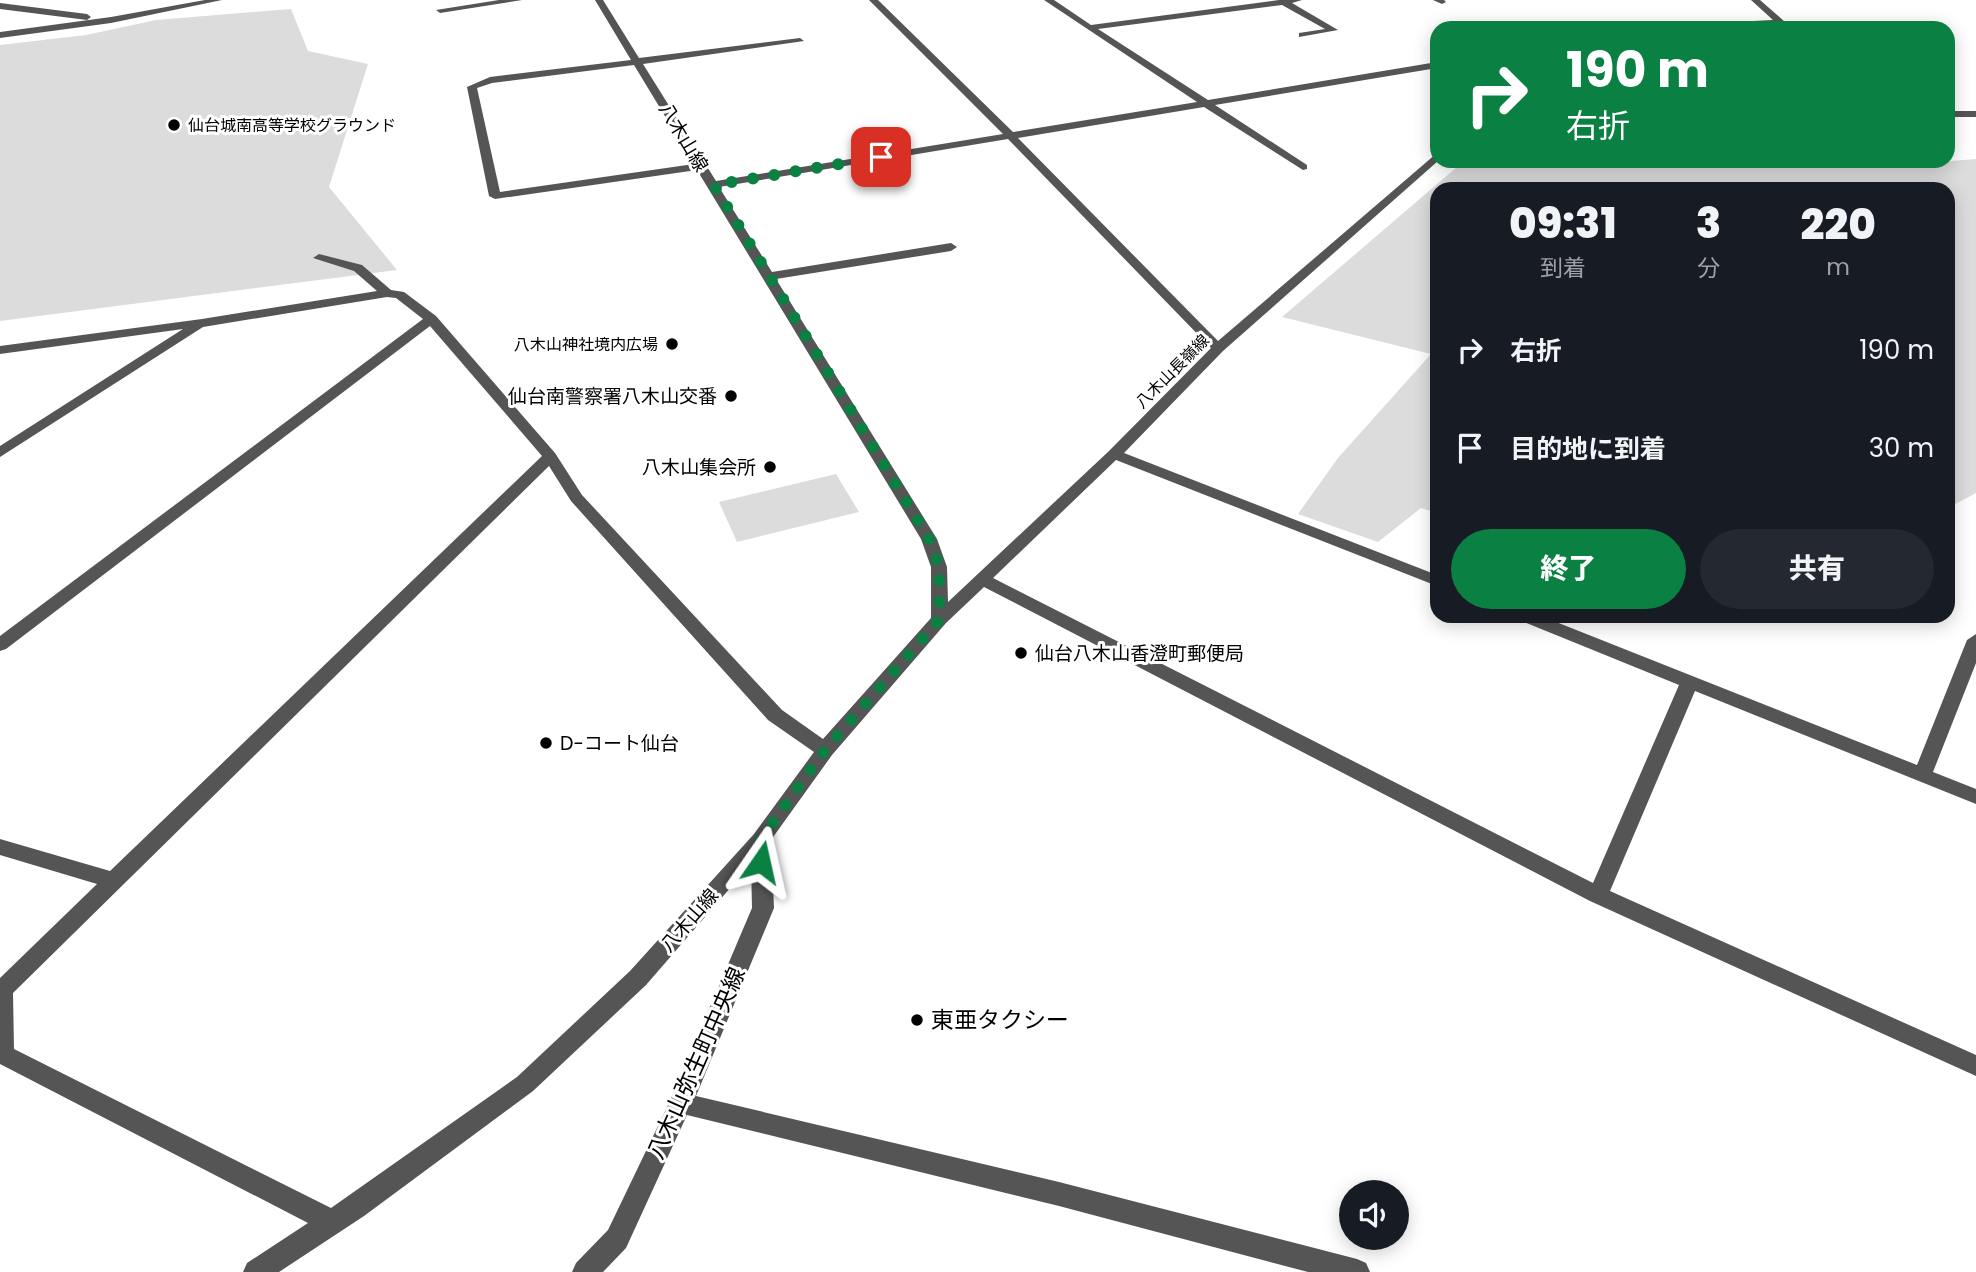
<!DOCTYPE html>
<html lang="ja">
<meta charset="utf-8">
<style>
:root{--surface:#171b24;--page:#242831;--text:#f1f3f6;--muted:#9ea1a6;--accent:#0b8043}
body{margin:0;font-family:Poppins,"Noto Sans JP",sans-serif;background:var(--page);color:var(--text);height:100vh;display:flex;flex-direction:column;font-size:26px;white-space:nowrap}
*{box-sizing:border-box;margin:0}
p{font-size:23px;color:var(--muted)}
.icon{flex:none;width:38px;height:38px;fill:none;stroke:currentColor;stroke-width:2;stroke-linecap:round;stroke-linejoin:round}
.map{position:relative;flex:1;overflow:hidden}
.drawer{position:absolute;left:1430px;top:182px;width:525px;height:441px;display:flex;flex-direction:column;background:var(--surface);border-radius:21px;box-shadow:0 4px 18px #0003}
.drawer>*{flex:none}
.guide{position:absolute;left:1430px;top:21px;width:525px;height:147px;border-radius:21px;box-shadow:0 4px 18px #0003;background:#0b8043;color:#fff;overflow:hidden}
.tools{position:absolute;left:1339px;top:1180px;display:grid;gap:14px}
.tools a{display:grid;place-items:center;width:70px;height:70px;border-radius:50%;background:var(--surface);box-shadow:0 4px 18px #0003;font-size:35px}
.pin{position:absolute;display:grid;place-items:center;width:60px;height:60px;color:#fff;margin:-30px;border-radius:14px;box-shadow:0 4px 10px #0006}
.me{position:absolute;width:77px;margin:-38px;rotate:11deg;stroke-linejoin:round;filter:drop-shadow(0 0 5px #0008)}
.turn{display:flex;align-items:center;gap:24px;height:147px;padding:0 21px;font-size:32px}
.turn .icon{width:91px;height:91px;stroke-width:2.5}
.turn b{display:block;font-size:49px;line-height:60px}
.eta{display:flex;justify-content:space-evenly;align-items:center;height:119px;text-align:center}
.eta b{font-size:42px;font-weight:800;line-height:49px}
.cta{display:flex;gap:14px;margin-top:auto;padding:14px 21px}
.cta a{flex:1;height:80px;border-radius:42px;background:var(--accent);color:#fff;font-size:28px;font-weight:800;line-height:80px;text-align:center}
.cta a+a{background:var(--page);color:var(--text)}
ul{padding:0;list-style:none}
li{display:flex;align-items:center;gap:21px;height:98px;padding:0 21px}
li div{flex:1}
li b{display:block;font-size:26px}
li em{font-style:normal}
.map>svg:first-child{display:block}
.green{fill:#dcdcdc}
.lines{fill:none;stroke-linecap:round;stroke-linejoin:round}
.minor{fill:#555;fill-rule:evenodd}
.route{stroke:#0b8043;stroke-width:12;stroke-dasharray:0 21.6}
.poi-dot{fill:#000;stroke:#fff;stroke-width:2.5}
.labels{text-anchor:middle;stroke-width:6;stroke-linejoin:round;paint-order:stroke}
.far-poi-label{font-size:16px;fill:#000;stroke:#fff;text-anchor:start}
.far-street-label{font-size:16px;fill:#000;stroke:#fff}
.street-label{font-size:19px;fill:#000;stroke:#fff}
.poi-label{font-size:19px;fill:#000;stroke:#fff;text-anchor:end}
.near-poi-label{font-size:23px;fill:#000;stroke:#fff;text-anchor:start}
.near-street-label{font-size:23px;fill:#000;stroke:#fff}
</style>
<div class="map">
<svg width="1976" height="1272" viewBox="0 0 1976 1272">
<rect width="100%" height="100%" fill="#fff"/>
<path class="green" d="M291,9L308,51L368,64L329,187L397,270L0,321V45L86,35L156,20Z
M1976,159V493L1948,508V189H1437V513L1421,508L1378,542L1298,514L1338,458L1431,354L1282,317L1464,161L1925,163Z
M836,474L859,512L737,542L719,502Z"/>
<g class="lines">
<path class="minor" d="M205,0H222L111,23L0,38V32L111,17Z
M499,0H522L440,13L436,10Z
M595,0H603L639,58L800,38L804,41L643,64L716,181L1003,134L869,0H878L1013,132L1197,102L1044,0H1054L1091,25L1279,0H1302L1292,3L1338,30L1299,37V33L1325,29L1282,5L1098,29L1208,100L1437,62V68L1215,105L1307,165V169L1303,170L1204,107L1018,138L1218,341L1437,153L1438,161L1223,351L1124,453L1437,575V586L1116,460L993,578L1593,883L1679,685L1519,620L1516,616H1541L1917,765L1967,640L1976,634V663L1933,772L1976,789V804L1695,691L1610,891L1976,1055V1076L1590,901L984,587L946,623L832,755L771,840L774,908L696,1096L1059,1182L1357,1259L1366,1263L1370,1272H1308L1059,1206L687,1115L626,1248L603,1272H572L576,1263L608,1230L670,1101L752,908L751,864L646,985L533,1091L364,1216L279,1272H243L247,1263L308,1223L0,1064V978L97,884L0,855V839L110,871L542,456L430,326L6,649L0,651V636L423,319L396,298L387,297L203,327L0,457V446L183,329L0,354V346L202,319L377,291L354,271L313,258L319,254L362,265L391,290L404,292L436,316L555,453L582,495L782,710L823,739L931,618V567L921,539L697,170L495,199L489,196L467,87L490,77L631,60ZM634,65L694,164L500,192L477,88L492,83ZM1008,139L1211,348L1109,451L948,602L947,567L937,539L776,279L951,251L957,247L951,243L772,272L719,187ZM549,466L571,501L768,720L814,752L754,834L630,971L517,1077L331,1208L14,1049L13,993Z
M1433,0H1444L1446,2L1442,4Z
M1751,0H1760L1785,22L1781,25L1670,28L1674,25L1773,20Z
M0,3L87,14L91,17L87,20L0,9Z
M1948,111H1976V117H1948Z"/>
</g>
<g class="lines">
<path class="route" d="M761,862V839L825,750L940,619L939,566L929,539L714,185L881,157"/>
</g>
<g class="poi-dot">
<circle cx="174" cy="125" r="7"/>
<circle cx="672" cy="344" r="7"/>
<circle cx="731" cy="396" r="7"/>
<circle cx="770" cy="467" r="7"/>
<circle cx="1021" cy="653" r="7"/>
<circle cx="546" cy="743" r="7"/>
<circle cx="917" cy="1020" r="7"/>
</g>
<g class="labels">
<g class="far-poi-label">
<text x="188" y="131">仙台城南高等学校グラウンド</text>
<text x="658" y="350" text-anchor="end">八木山神社境内広場</text>
</g>
<g class="far-street-label">
<text transform="translate(1172 371) rotate(-45)" y="6">八木山長嶺線</text>
</g>
<g class="street-label">
<text transform="translate(684 137) rotate(59)" y="7">八木山線</text>
<text transform="translate(689 920) rotate(-49)" y="7">八木山線</text>
</g>
<g class="poi-label">
<text x="717" y="403">仙台南警察署八木山交番</text>
<text x="756" y="474">八木山集会所</text>
<text x="1035" y="660" text-anchor="start">仙台八木山香澄町郵便局</text>
<text x="560" y="750" text-anchor="start">D-コート仙台</text>
</g>
<g class="near-poi-label">
<text x="931" y="1028">東亜タクシー</text>
</g>
<g class="near-street-label">
<text transform="translate(696 1063) rotate(-66)" y="8">八木山弥生町中央線</text>
</g>
</g>
</svg>
<div class="tools">
<a><svg class="icon" aria-label="sound" viewBox="0 0 24 24"><path d="M4 9h4l5-4v14l-5-4H4zM17 9q2 3 0 6"/></svg></a>
</div>
<div class="pin" style="left:881px;top:157px;background:#d93025"><svg class="icon" aria-label="arrive" viewBox="0 0 24 24"><path d="M6 21V4h12l-3 4 3 4H6"/></svg></div>
<svg class="me" style="left:761px;top:862px" viewBox="-20 -20 40 40"><path d="M0-17L14 15 0 8-14 15z" fill="#0b8043" stroke="#fff" stroke-width="4"/></svg>
<div class="guide">
<div class="turn"><svg class="icon" aria-label="right" viewBox="0 0 24 24"><path d="M7 20v-9h11M14 6l5 5-5 5"/></svg><div><b>190 m</b>右折</div></div>
</div>
<section class="drawer">
<div class="eta">
<div><b>09:31</b><p>到着</p></div>
<div><b>3</b><p>分</p></div>
<div><b>220</b><p>m</p></div>
</div>
<ul>
<li><svg class="icon" aria-label="right" viewBox="0 0 24 24"><path d="M7 20v-9h11M14 6l5 5-5 5"/></svg><div><b>右折</b></div><em>190 m</em></li>
<li><svg class="icon" aria-label="arrive" viewBox="0 0 24 24"><path d="M6 21V4h12l-3 4 3 4H6"/></svg><div><b>目的地に到着</b></div><em>30 m</em></li>
</ul>
<div class="cta"><a>終了</a><a>共有</a></div>
</section>
</div>
